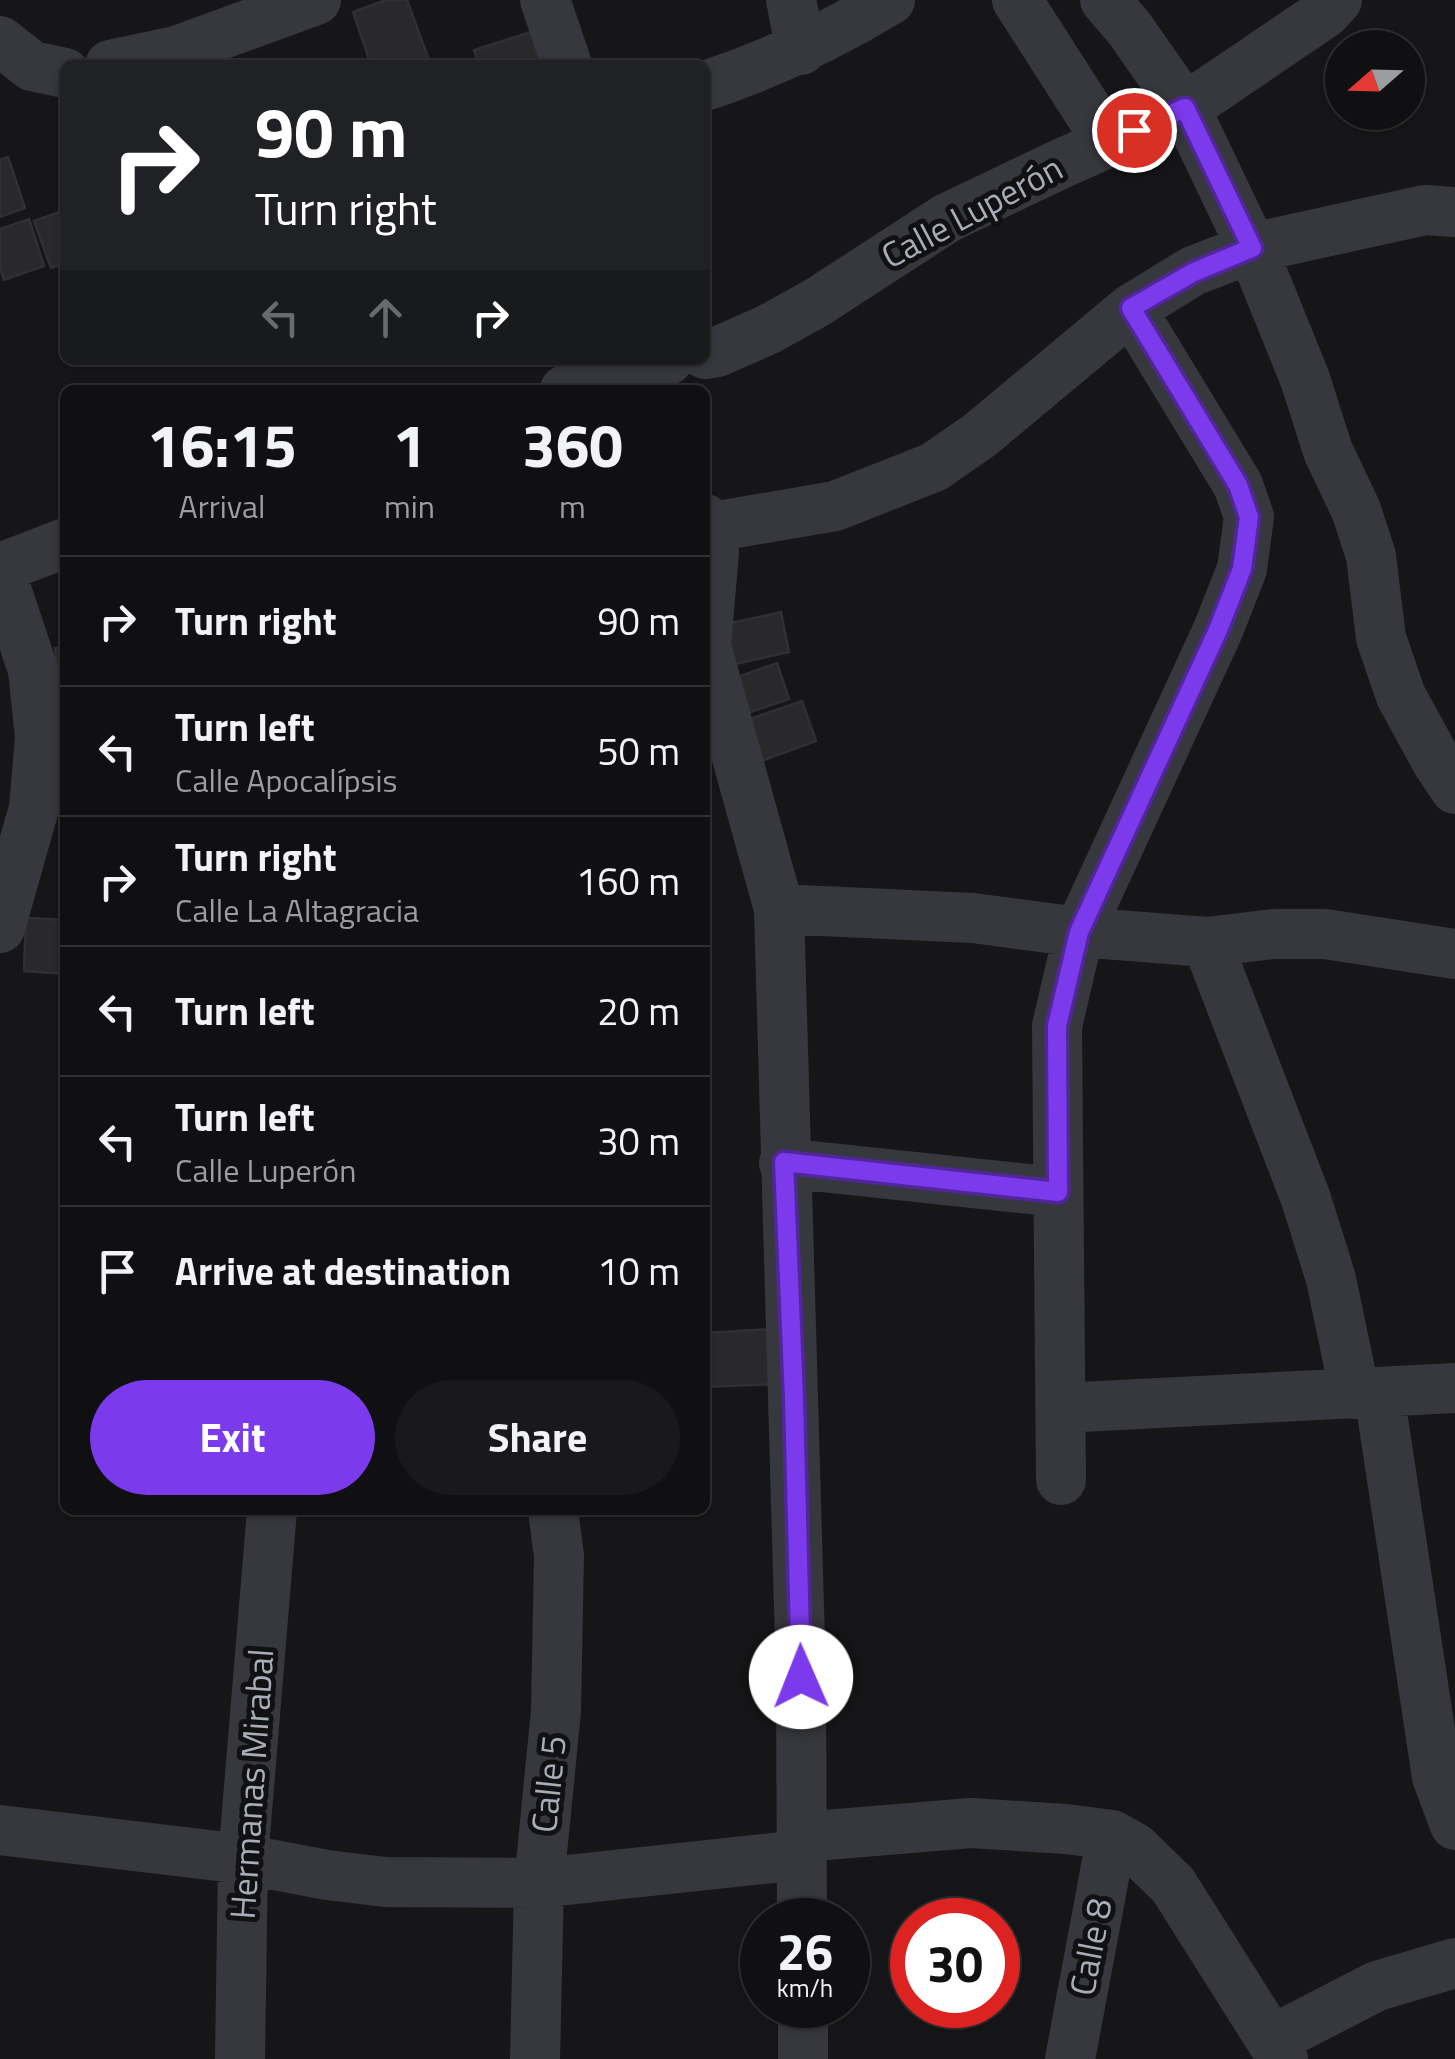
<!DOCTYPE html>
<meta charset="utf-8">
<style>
:root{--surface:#101012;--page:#19191b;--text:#f1f3f6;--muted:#9c9d9f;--line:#303032;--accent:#7c3aed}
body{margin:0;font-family:"Titillium Web",sans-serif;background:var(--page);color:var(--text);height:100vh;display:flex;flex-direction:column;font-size:38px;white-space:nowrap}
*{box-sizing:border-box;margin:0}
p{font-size:32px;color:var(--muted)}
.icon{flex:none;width:55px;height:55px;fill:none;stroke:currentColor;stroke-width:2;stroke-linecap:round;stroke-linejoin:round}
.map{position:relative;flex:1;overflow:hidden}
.details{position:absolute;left:60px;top:385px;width:650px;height:1130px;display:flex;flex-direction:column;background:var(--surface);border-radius:15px;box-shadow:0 2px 8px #0004,0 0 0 2px var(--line)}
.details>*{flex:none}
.top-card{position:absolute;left:60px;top:60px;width:650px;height:305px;border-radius:15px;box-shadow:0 2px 8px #0004,0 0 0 2px var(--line);background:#202124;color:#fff;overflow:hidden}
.needle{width:65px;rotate:250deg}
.tools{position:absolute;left:1325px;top:30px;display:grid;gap:20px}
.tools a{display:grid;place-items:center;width:100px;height:100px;border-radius:50%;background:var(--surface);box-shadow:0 2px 8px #0004,0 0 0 2px var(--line);font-size:50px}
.speed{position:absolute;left:740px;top:1898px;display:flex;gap:20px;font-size:50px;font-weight:700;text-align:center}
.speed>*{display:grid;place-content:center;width:130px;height:130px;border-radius:50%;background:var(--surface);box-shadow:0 2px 8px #0004,0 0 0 2px var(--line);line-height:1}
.speed small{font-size:25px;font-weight:400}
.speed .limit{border:15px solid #d22;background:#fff;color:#111}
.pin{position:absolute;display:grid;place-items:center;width:85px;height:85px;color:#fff;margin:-42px;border:5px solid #fff;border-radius:50%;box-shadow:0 2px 10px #0007}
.me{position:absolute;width:110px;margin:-55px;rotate:359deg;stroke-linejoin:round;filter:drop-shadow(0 0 8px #0008)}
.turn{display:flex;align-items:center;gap:35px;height:210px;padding:0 30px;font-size:45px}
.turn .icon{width:130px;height:130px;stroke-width:2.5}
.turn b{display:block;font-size:70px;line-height:85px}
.lanes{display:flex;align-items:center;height:95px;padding:0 30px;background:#0003;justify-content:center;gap:50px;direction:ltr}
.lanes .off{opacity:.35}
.eta{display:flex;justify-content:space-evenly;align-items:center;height:170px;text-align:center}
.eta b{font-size:60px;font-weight:700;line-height:70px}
.cta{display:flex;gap:20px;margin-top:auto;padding:20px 30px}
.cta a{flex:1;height:115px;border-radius:60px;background:var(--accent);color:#fff;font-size:40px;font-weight:700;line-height:115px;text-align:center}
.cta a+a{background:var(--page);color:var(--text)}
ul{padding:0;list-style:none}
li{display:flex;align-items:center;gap:30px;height:130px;padding:0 30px;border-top:2px solid var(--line)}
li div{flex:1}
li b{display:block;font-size:38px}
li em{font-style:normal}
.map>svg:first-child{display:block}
.building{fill:#29292c;stroke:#303034;stroke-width:2.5}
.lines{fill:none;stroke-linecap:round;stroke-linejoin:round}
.minor{stroke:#37383d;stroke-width:50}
.route-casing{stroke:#51269a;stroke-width:25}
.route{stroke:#7c3aed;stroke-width:18}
.labels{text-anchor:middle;stroke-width:10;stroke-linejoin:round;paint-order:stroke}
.street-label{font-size:35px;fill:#a8adb8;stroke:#111113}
</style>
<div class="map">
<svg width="1455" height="2059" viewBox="0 0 1455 2059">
<rect width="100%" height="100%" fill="#161618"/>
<path class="building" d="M386,0H407L429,60L415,65H371L353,12Z
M534,31L545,65H479L474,50Z
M8,157L25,208L0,217V160Z
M65,210V263L51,268L34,221Z
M29,219L44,266L4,280L0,268V229Z
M781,612L789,652L731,665L722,625Z
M65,647V706L61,707L55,648Z
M777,663L789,699L736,717L724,682Z
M802,701L816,741L758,762L744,721Z
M26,918L65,920V974L24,971Z
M774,1329L777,1384L705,1387V1333Z"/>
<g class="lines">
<path class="minor" d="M545,0L567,65
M791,0L801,50
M1017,0L1108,142
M1105,0L1129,28L1185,108L1252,248L1305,379L1328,451L1356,510L1371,556L1381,638L1401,696L1437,762L1455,789
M0,41L32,66L65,73
M110,65L176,51L316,0
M705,86C771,64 831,36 890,0
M705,354L717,352L767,330L816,303L947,218L1056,166L1185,108L1325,13L1337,0
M565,390L668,360
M705,519L714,552L706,646L779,909L801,1677L802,1920
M707,528L835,506L934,467L980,435L1131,309L1193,271L1252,248L1425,210L1455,212
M0,568L65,543
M0,571L33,670L40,738L34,808L0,928
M779,909L973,918L1079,932L1207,942L1273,934H1325L1455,954
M1207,942L1306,1199L1331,1279L1355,1394
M784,1163L1058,1192
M1379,1393L1437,1777L1455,1825
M1061,1408L1455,1388
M1061,1480L1057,1026L1079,932L1218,630L1242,569L1249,517L1238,485L1131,309
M0,1830L243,1859L327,1875L385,1882L539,1883L801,1855
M802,1837L971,1823L1066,1829L1112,1835L1135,1848L1173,1885L1283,2059
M803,2005V2059
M1272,2040L1377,1986L1455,1963
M240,2059L243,1859L272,1510
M535,2059L539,1883L556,1711L559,1556L553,1510
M1070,2059L1112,1835"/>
</g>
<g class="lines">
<g class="route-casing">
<path id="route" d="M801,1677L794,1398L784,1162L1058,1192L1057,1026L1079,932L1218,630L1242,569L1249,517L1238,485L1131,308L1194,272L1252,248L1185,108L1134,130"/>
</g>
<use href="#route" class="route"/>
</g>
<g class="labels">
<g class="street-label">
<text transform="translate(972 212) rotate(-28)" y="12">Calle Luperón</text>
<text transform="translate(252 1784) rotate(-86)" y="12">Hermanas Mirabal</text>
<text transform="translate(549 1784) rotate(-84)" y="12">Calle 5</text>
<text transform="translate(1091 1947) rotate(-79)" y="12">Calle 8</text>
</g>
</g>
</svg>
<div class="tools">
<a><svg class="needle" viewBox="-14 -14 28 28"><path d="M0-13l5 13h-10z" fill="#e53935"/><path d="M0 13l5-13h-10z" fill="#9c9d9f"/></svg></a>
</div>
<div class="speed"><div>26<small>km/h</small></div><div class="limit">30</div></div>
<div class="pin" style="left:1134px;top:130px;background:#d93025"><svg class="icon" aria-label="arrive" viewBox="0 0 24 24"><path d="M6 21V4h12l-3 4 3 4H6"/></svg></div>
<svg class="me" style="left:801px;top:1677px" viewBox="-20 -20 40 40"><circle r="19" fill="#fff"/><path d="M0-13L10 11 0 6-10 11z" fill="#7c3aed"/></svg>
<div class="top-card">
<div class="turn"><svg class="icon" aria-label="right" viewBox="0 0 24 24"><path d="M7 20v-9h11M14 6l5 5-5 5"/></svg><div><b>90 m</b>Turn right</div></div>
<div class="lanes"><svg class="icon off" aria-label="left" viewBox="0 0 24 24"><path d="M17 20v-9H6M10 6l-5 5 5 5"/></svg><svg class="icon off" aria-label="ahead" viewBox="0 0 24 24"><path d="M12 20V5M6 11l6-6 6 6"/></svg><svg class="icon" aria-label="right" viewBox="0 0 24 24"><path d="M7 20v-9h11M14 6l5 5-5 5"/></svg></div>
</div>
<section class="details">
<div class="eta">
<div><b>16:15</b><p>Arrival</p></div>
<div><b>1</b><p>min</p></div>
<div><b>360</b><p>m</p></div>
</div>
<ul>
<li><svg class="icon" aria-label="right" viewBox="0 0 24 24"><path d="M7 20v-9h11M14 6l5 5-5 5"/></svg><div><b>Turn right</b></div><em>90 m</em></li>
<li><svg class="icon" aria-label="left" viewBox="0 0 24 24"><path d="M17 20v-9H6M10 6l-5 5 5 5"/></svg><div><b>Turn left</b><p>Calle Apocalípsis</p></div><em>50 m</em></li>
<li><svg class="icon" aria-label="right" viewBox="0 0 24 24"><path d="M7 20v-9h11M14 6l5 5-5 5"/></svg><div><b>Turn right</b><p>Calle La Altagracia</p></div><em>160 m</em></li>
<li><svg class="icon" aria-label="left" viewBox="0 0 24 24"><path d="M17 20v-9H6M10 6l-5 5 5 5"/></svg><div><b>Turn left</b></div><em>20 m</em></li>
<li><svg class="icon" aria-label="left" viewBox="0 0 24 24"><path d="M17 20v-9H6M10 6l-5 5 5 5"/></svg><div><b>Turn left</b><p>Calle Luperón</p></div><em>30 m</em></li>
<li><svg class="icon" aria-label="arrive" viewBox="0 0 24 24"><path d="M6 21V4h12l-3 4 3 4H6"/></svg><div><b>Arrive at destination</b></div><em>10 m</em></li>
</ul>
<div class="cta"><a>Exit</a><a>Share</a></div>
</section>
</div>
